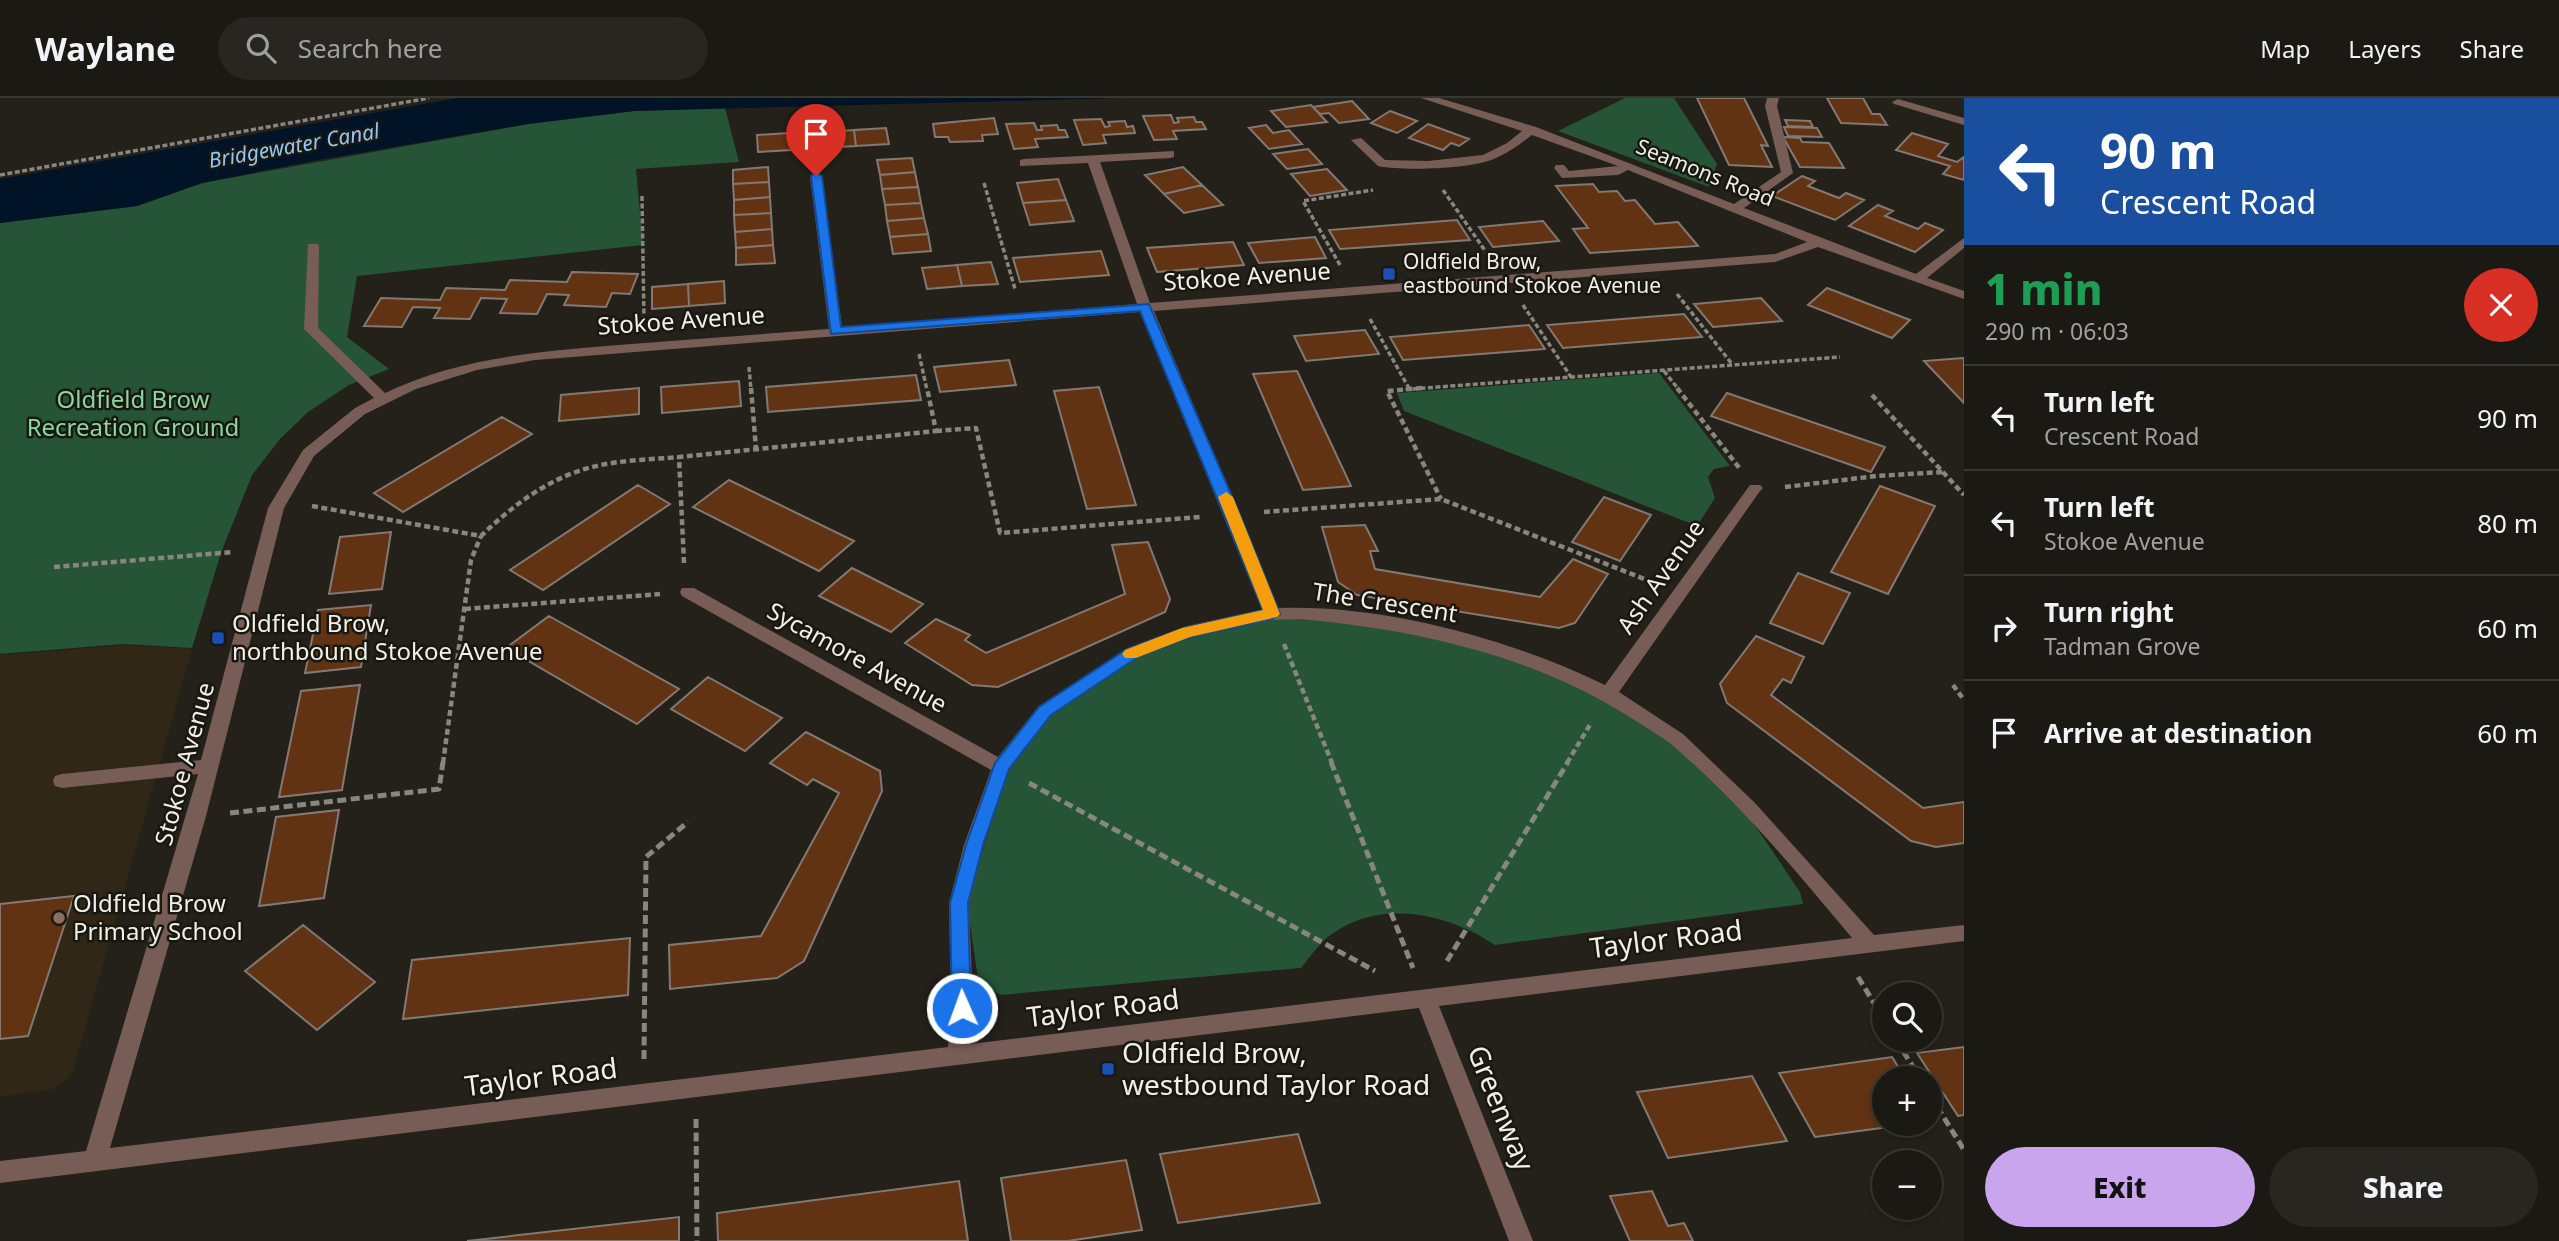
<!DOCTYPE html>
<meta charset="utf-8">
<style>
:root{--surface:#1a1913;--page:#272621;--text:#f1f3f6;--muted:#9fa0a0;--line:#383833;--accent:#c9a5ee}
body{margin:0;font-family:"Noto Sans",sans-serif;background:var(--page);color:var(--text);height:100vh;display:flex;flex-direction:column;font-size:26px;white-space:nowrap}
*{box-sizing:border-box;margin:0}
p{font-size:23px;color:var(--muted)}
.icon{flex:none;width:38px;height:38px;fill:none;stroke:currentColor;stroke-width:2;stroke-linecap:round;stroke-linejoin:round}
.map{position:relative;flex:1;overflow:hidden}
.side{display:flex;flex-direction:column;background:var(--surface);width:595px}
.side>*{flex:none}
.top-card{background:#1a4fa0;color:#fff;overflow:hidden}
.controls{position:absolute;left:1872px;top:884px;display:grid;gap:14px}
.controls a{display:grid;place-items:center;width:70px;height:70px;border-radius:50%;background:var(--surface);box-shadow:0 4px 10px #0003,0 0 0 2px var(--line);font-size:35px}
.pin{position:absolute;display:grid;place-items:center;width:60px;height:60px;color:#fff;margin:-72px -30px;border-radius:50% 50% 50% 0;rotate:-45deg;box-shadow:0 0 7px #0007}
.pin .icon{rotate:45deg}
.me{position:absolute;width:77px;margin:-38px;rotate:358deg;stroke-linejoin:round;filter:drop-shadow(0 0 5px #0008)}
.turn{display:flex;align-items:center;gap:24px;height:147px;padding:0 21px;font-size:32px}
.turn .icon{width:91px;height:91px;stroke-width:2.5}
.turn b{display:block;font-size:49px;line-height:60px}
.round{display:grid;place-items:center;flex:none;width:74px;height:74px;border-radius:37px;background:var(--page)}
.headline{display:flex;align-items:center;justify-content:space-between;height:119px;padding:0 21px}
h1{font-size:42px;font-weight:800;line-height:52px;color:#1e9e55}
.cta{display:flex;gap:14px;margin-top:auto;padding:14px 21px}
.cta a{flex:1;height:80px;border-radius:42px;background:var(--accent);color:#111;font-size:28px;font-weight:800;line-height:80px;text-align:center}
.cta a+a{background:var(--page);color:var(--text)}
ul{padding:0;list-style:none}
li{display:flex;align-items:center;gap:21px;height:105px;padding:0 21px;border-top:2px solid var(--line)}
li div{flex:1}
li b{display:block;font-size:26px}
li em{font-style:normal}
header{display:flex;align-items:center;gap:42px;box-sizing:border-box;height:98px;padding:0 35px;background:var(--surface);border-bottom:2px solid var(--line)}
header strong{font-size:33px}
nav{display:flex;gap:38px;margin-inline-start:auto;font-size:24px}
.search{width:490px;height:63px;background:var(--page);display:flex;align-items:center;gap:18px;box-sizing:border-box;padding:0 24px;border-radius:38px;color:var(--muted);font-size:26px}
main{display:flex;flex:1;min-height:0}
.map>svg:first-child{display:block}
.education{fill:#302717}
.green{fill:#255436}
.water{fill:#011326}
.building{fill:#613312;stroke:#837974;stroke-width:2}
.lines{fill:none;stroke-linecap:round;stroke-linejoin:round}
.path-far2{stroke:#87867f;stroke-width:3.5;stroke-dasharray:5 2.5;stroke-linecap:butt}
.path-far1{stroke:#87867f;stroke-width:4.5;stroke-dasharray:6 3.5;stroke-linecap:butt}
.path{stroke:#87867f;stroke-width:5;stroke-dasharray:9 4.5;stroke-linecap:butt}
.minor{fill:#775d56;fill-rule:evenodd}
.route{fill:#1a73e8;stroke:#114b97;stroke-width:2}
.slow{fill:#f59e0b}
.transit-dot{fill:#1a4fb4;stroke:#191810;stroke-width:2.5}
.education-dot{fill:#8d6e63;stroke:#191810;stroke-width:2.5}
.labels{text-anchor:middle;stroke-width:5;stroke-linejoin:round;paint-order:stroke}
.far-water-label{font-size:21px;font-style:italic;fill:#94c5f7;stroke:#191810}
.far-street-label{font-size:21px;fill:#f0efea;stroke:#191810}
.far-poi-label{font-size:21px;fill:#f0efea;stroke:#191810;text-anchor:start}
.street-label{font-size:24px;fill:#f0efea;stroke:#191810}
.park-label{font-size:24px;fill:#88d7a1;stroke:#191810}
.poi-label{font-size:24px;fill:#f0efea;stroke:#191810;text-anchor:start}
.near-street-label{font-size:28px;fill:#f0efea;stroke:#191810}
.near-poi-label{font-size:28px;fill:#f0efea;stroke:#191810;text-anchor:start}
</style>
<header>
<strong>Waylane</strong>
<div class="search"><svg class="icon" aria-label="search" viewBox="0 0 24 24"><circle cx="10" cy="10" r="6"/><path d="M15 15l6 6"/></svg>Search here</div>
<nav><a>Map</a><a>Layers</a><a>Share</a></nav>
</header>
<main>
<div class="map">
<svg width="1964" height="1143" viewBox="0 0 1964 1143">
<rect width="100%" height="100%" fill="#232119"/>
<path class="education" d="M124,547L192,551L73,973L68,980L53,991L0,999V557Z"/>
<path class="green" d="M1625,0H1674L1717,66L1709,89L1558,33Z
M725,10L739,64L636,71L643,147L357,178L347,239L389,271L349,287L308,314L280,341L252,377L221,455L192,550L123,546L0,556V125L137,108L202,85L528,26L634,13Z
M1659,275L1730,368L1714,371L1708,379L1715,400L1697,428L1404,313L1397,295Z
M1265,518C1298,520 1332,521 1365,526C1504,544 1649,604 1742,712C1763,736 1781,767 1800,794L1803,806L1495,847C1450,816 1382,801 1335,834C1321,842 1311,858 1301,870L1000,897L978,881L967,805L1009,667L1049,618L1136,559L1191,539Z"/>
<path class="water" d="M458,0H1124L634,13L528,26L317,62L202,85L137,108L0,125V81Z"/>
<path class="building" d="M1697,0H1744L1768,48L1761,47L1772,69L1729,67Z
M1827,0H1863L1872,16H1880L1887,27L1841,25Z
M1352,3L1369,21L1339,25L1329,15L1320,16L1313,9Z
M1311,7L1327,24L1286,29L1271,13Z
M1390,13L1417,23L1397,35L1371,25Z
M1171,17L1174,25L1179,24L1177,20L1194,19L1196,24H1202L1206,31L1173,33L1177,41L1154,42L1143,18Z
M994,20L998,36L982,37L983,43L950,44L948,39H935L933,26Z
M1101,21L1105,29L1110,28L1108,24L1125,23L1127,29L1133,28L1135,35L1103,37L1106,45L1083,47L1074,22Z
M1785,22L1810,23L1813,29L1788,28Z
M1034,25L1037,32H1042L1041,28L1057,27L1059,32H1065L1068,39L1035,41L1038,49L1014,51L1006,26Z
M1428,26L1469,41L1459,48L1451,45L1443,52L1409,40Z
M1266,27L1273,35L1289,32L1302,46L1269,51L1249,30Z
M1784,29L1817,30L1822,39L1788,38Z
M886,30L889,46L856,48L854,32Z
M854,32L856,48L823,50L822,34Z
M822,34L823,50L791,52L789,35Z
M789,35L791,52L758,54L757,37Z
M1912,35L1948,46L1938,58L1957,64L1964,59V82L1943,76L1950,68L1896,52Z
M1783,39L1800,40L1802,44L1829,45L1844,70L1800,69Z
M1308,51L1322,66L1287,71L1273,56Z
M912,60L915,74L880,77L877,62Z
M768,69L769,84L733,86V72Z
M1183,69L1202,87L1164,96L1145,77Z
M1327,71L1347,92L1310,98L1291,76Z
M915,74L918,89L882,91L880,77Z
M1802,78L1815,83L1808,88L1839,100L1846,95L1864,102L1835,122L1772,98Z
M1058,81L1066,102L1023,105L1017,85Z
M769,84L770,99L734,102L733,86Z
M1593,86L1599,94L1617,93L1625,103L1635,102L1655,126L1678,124L1698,148L1590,155L1573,131L1588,130L1556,88Z
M1202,87L1223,107L1184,115L1164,96Z
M918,89L921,105L885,107L882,91Z
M770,99L771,115L734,117V102Z
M1066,102L1074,123L1030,127L1023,105Z
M921,105L924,120L887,123L885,107Z
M1878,107L1893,113L1885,118L1918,131L1925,125L1943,132L1915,154L1849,128Z
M771,115L772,131L735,134L734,117Z
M924,120L928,136L890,139L887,123Z
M1457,122L1470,142L1340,151L1329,132Z
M1543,123L1559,143L1493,149L1479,129Z
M772,131L773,147L736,150L735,134Z
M928,136L931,153L893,156L890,139Z
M1315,139L1326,160L1259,165L1248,145Z
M1233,144L1244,167L1157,174L1147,150Z
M773,147L775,165L736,167V150Z
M1101,153L1109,177L1020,184L1013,160Z
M991,164L998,186L962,188L957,167Z
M957,167L962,188L927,191L922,170Z
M572,174L638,176L630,196L612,195L606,209L564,207L569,197L547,196L537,216L500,215L507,201L481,200L470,221L434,220L440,210L413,209L402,229L364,228L381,200L440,202L446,190L505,192L510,182L567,184Z
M724,183L725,205L689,208L688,186Z
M688,186L689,208L652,211V189Z
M1827,190L1910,222L1892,240L1808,207Z
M1761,200L1782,223L1713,229L1694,206Z
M1684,216L1702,239L1563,250L1547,227Z
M1529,227L1545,251L1403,262L1390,239Z
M1365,232L1379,256L1306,263L1294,238Z
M1963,260L1964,261V305L1924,263Z
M1009,262L1016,287L940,294L934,269Z
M1297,273L1351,388L1303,392L1253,276Z
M916,277L921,302L768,314L766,289Z
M739,283L741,308L662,315L661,289Z
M1099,289L1136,407L1087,411L1054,293Z
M639,290V316L559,323L561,297Z
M1727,295L1885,349L1871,374L1711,318Z
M502,319L532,336L403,414L374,395Z
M729,382L854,443L819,473L693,409Z
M638,387L670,406L543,492L510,472Z
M1880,388L1935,408L1888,496L1831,474Z
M1604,399L1651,417L1620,463L1572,444Z
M1365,427L1378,453H1370L1375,471L1540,499L1573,461L1608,476L1575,525L1559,530L1357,497L1338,484L1322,429Z
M391,434L382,491L329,496L340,439Z
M1148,444L1170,501L1165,514L998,589L972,587L905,545L936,521L970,537L965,542L986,555L1125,496L1112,447Z
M852,470L923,506L891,534L819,498Z
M1798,475L1850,495L1823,546L1770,525Z
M371,507L361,569L305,575L318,512Z
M549,518L679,591L637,626L506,550Z
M1756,538L1804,559L1791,585L1783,581L1771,597L1923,710L1964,704V745L1936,749L1911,743L1727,605L1720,586Z
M708,579L782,620L745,653L671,611Z
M360,587L342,692L279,699L301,593Z
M806,634L880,673L882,693L804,863L777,880L670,891L669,847L761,838L839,695L813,681L807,687L770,665Z
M339,712L324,800L259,808L276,719Z
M74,798L28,938L0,941V806Z
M303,827L375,884L317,932L245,873Z
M630,840L628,897L403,921L412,862Z
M1964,949V1017L1958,1018L1917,955Z
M1892,959L1905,980H1885V1026H1911L1815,1039L1779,975Z
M1752,978L1787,1043L1668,1060L1637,994Z
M1298,1036L1320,1105L1178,1125L1160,1056Z
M1126,1062L1142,1132L1068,1143H1011L1001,1080Z
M959,1083L968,1143H718L717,1115Z
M1652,1093L1668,1128L1684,1125L1693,1143H1630L1610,1098Z
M679,1119V1143H467Z"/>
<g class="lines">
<path class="path-far2" d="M0,77L429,0
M984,85L1015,191
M1443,92L1486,154
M642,98L644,222
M1340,167L1303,103L1373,92
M1677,196L1732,266
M1523,207L1571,279
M1370,221L1410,292
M919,256L927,292
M749,269L751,292
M1664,273L1679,292
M1398,292L1840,259"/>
<path class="path-far1" d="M751,290L756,351
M1422,290L1387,293L1441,401
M1677,290L1740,371
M1872,297L1964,397
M936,333L976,330L1000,435L1200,419
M1785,389L1876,378L1943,374
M312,408L481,438C508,412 539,387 576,374C608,362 645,362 679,359
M1264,414L1441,401L1652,484
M684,465L679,359L936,333L927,290
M54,469L233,454
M465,511L660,496
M1284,546L1332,665
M1953,587L1964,602
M443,665L471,462L481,438
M1567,665L1591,625"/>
<path class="path" d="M1331,664L1413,870
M1029,685L1375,873
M230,715L439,691L443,664
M1447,863L1568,664
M1858,879L1885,923
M1896,942L1920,980
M644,961L646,759L688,724
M1930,997L1964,1052
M696,1021L697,1143"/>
<path class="minor" d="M1421,0H1439L1536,29L1734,106L1781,74L1765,8L1767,0H1779L1777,8L1793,75L1744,110L1916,176L1964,140V150L1927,180L1964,193V201L1818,149L1775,164L1154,213L1278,510C1384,506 1510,541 1605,587L1750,387H1760L1763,390L1760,393L1619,594L1683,636L1755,705L1874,837L1964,827V843L1439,908L1533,1143H1509L1419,910L0,1085V1063L86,1053L198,676L62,690L55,688L53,683L55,678L62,676L201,662L268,410L303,352L355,310L374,300L304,231L308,146H318L319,149L318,230L385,295C462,258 547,253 631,246C697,241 763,236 829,231L810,78L816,74L822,78L842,230L1137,206L1088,65L1020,68V62L1024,61L1174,53V59L1170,60L1100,64L1150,205L1775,156L1807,144L1628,72L1618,77L1562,80L1554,70L1556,67H1564L1569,73L1618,68L1532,37C1519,47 1507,56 1491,62C1467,71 1404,73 1378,68L1351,42L1361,40L1385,62L1428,63L1483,57L1507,45L1522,33ZM1140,214L1262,512L1187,528L1126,551L1039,608L998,659L694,490H682L680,494L682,498L991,672L964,747L949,805L951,910L948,949L110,1050L206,718L284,410L314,358L365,316L416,291L477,272L535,262ZM1301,521C1418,532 1537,558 1636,623C1648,631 1661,638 1672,647C1738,703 1796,773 1852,840L970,946L973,910L969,805L984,747L1009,672L1051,618L1138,559L1190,539L1272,522Z
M1898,1L1964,20V27L1894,6L1892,4Z"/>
</g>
<path class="route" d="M816,74L822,78L841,229L1149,206L1240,417L1280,516L1272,521L1190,539L1138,559L1051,617L1009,671L983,747L968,805L971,910L969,915L962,918L955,915L952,910L950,805L966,747L995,665L1039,609L1127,551L1187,529L1263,512L1140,213L831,236L811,78Z"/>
<path class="slow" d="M1226,394L1233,399L1280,516L1277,519L1190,539L1136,560H1125L1122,556L1125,552L1182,530L1263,512L1218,399Z"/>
<g class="transit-dot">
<rect x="1382" y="169" width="14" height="14" rx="3.5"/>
<rect x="211" y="533" width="14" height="14" rx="3.5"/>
<rect x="1101" y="964" width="14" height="14" rx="3.5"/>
</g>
<circle class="education-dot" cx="59" cy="820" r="7"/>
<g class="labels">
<g class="far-water-label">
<text transform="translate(294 48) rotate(-10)" y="7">Bridgewater Canal</text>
</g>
<g class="far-street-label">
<text transform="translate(1705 75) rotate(22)" y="7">Seamons Road</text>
</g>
<g class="far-poi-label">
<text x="1403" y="171">Oldfield Brow,<tspan x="1403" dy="24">eastbound Stokoe Avenue</tspan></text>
</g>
<g class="street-label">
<text transform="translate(1247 179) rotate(-4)" y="8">Stokoe Avenue</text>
<text transform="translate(681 223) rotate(-4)" y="8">Stokoe Avenue</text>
<text transform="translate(1661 479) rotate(-55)" y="8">Ash Avenue</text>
<text transform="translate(1385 505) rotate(9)" y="8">The Crescent</text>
<text transform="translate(857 560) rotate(29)" y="8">Sycamore Avenue</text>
<text transform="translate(185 666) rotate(-75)" y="8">Stokoe Avenue</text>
</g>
<g class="park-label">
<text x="133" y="310">Oldfield Brow<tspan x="133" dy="28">Recreation Ground</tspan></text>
</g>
<g class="poi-label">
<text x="232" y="534">Oldfield Brow,<tspan x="232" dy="28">northbound Stokoe Avenue</tspan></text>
<text x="73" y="814">Oldfield Brow<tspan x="73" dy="28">Primary School</tspan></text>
</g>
<g class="near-street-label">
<text transform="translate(1666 841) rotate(-7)" y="10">Taylor Road</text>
<text transform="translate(1103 910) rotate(-7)" y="10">Taylor Road</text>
<text transform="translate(541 979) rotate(-7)" y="10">Taylor Road</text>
<text transform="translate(1501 1010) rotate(68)" y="10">Greenway</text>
</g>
<g class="near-poi-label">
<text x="1122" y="965">Oldfield Brow,<tspan x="1122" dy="32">westbound Taylor Road</tspan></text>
</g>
</g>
</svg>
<div class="controls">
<a><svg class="icon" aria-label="search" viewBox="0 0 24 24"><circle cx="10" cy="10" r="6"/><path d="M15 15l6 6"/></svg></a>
<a>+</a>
<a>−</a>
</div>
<div class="pin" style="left:816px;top:78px;background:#d93025"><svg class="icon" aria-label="arrive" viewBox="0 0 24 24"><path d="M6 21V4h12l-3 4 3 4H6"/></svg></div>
<svg class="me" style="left:962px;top:910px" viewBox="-20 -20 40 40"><circle r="17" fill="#1a73e8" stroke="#fff" stroke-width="3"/><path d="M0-11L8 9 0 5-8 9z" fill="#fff"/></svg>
</div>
<section class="side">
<div class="top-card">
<div class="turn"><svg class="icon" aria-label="left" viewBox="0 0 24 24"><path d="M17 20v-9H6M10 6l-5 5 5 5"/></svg><div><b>90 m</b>Crescent Road</div></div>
</div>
<div class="headline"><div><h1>1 min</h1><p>290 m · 06:03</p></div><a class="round" style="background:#d93025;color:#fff"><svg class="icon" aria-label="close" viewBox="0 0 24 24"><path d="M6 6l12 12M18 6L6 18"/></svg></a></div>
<ul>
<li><svg class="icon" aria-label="left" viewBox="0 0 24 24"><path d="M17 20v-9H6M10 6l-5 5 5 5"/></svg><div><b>Turn left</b><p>Crescent Road</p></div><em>90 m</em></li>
<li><svg class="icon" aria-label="left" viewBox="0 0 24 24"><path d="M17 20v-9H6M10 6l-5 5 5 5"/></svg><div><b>Turn left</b><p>Stokoe Avenue</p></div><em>80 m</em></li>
<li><svg class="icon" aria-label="right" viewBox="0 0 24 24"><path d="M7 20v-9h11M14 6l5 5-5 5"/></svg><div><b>Turn right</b><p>Tadman Grove</p></div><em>60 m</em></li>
<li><svg class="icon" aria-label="arrive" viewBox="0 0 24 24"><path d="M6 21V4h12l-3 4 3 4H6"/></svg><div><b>Arrive at destination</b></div><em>60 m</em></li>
</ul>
<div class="cta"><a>Exit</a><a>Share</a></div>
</section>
</main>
